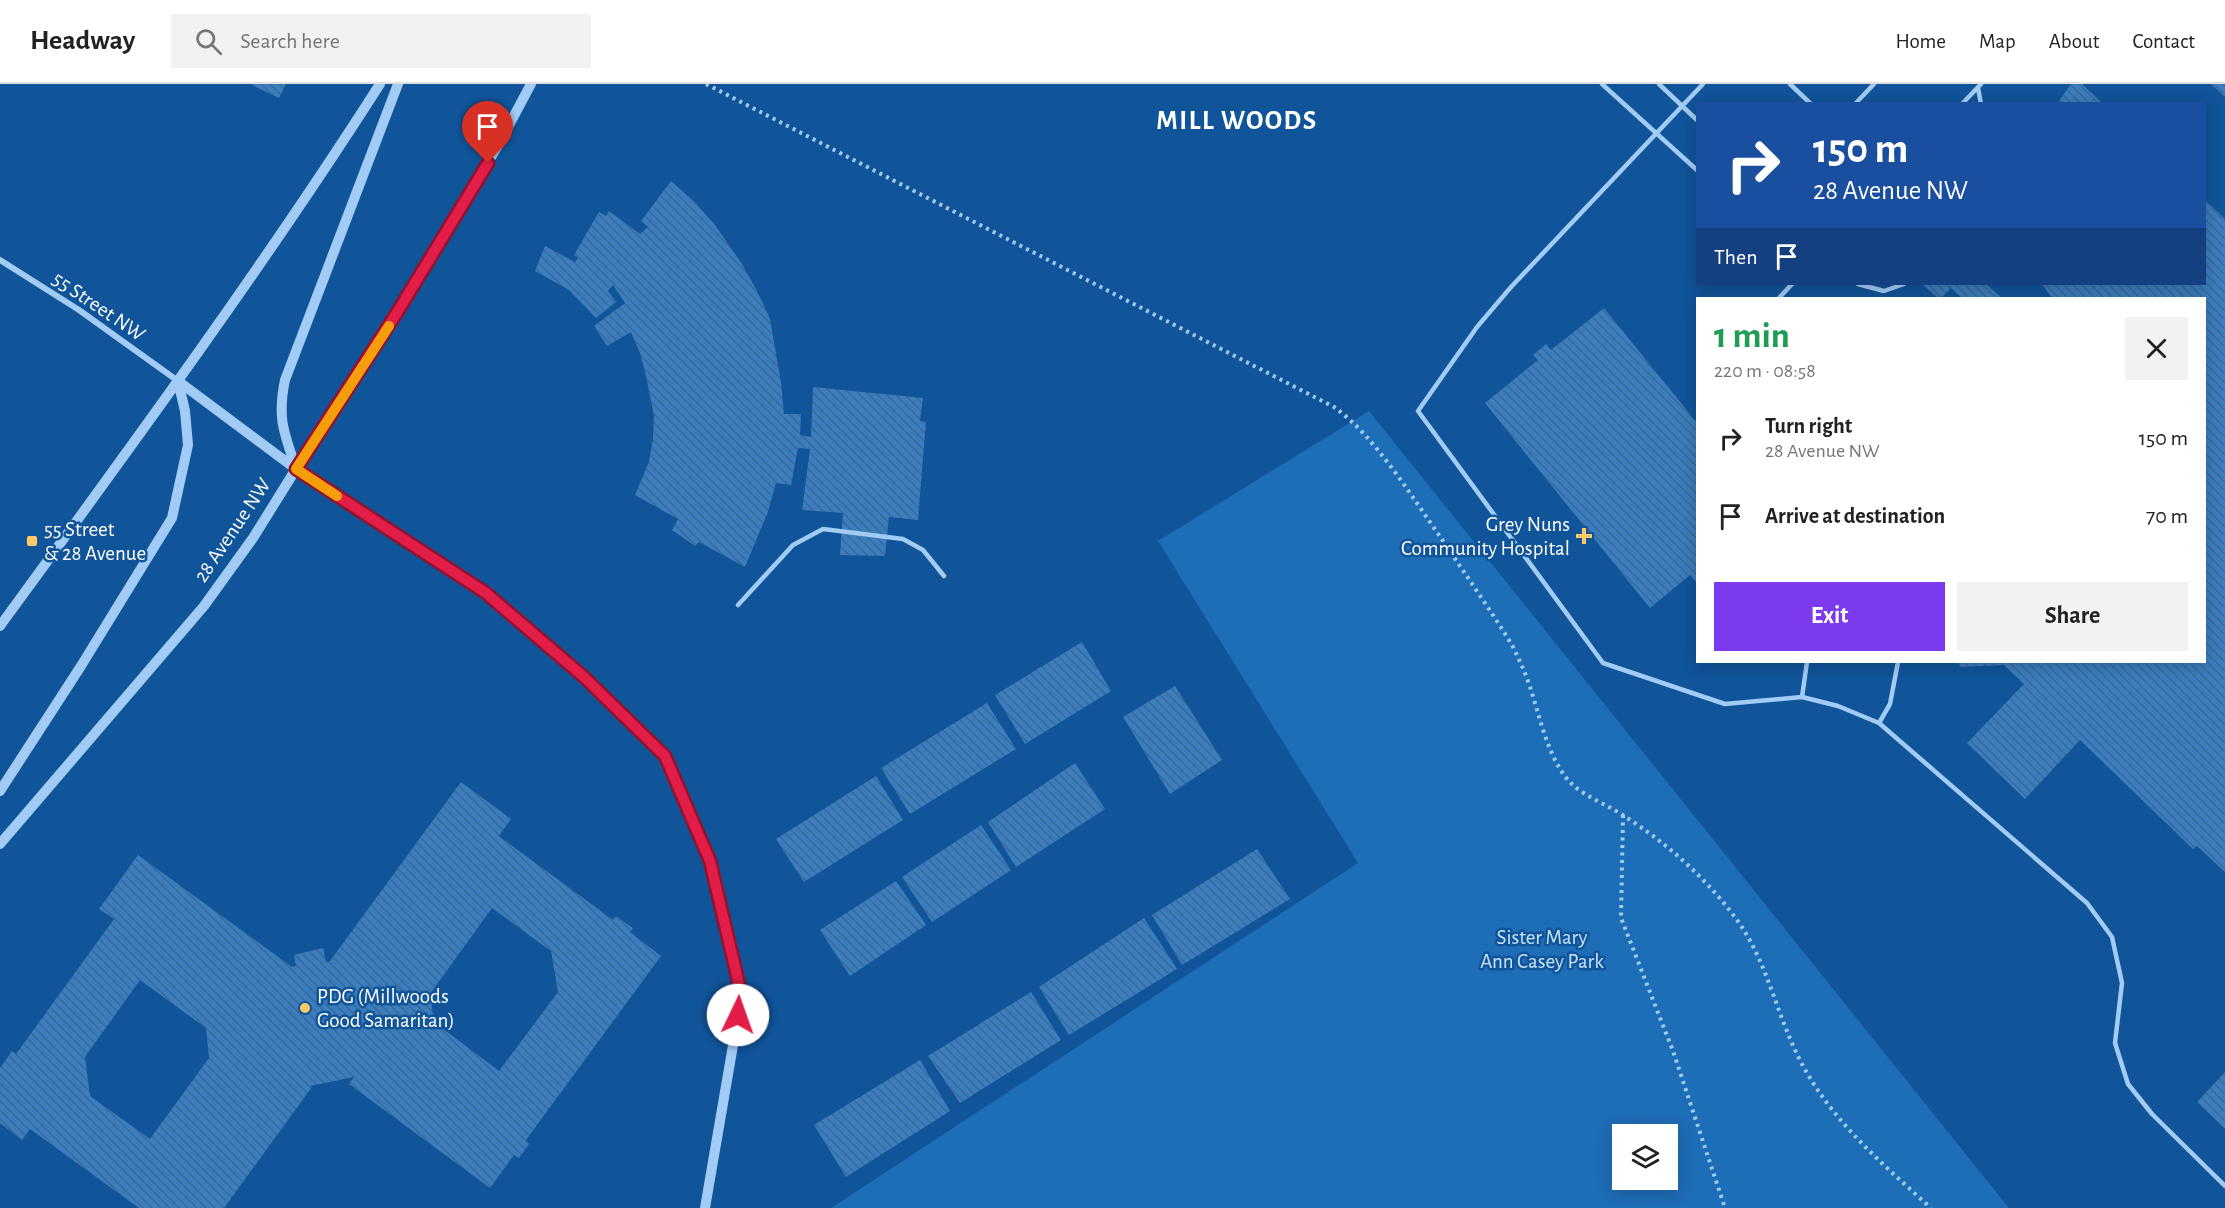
<!DOCTYPE html>
<meta charset="utf-8">
<style>
:root{--surface:#fff;--page:#f2f2f2;--text:#222;--muted:#767676;--line:#e0e0e0;--accent:#7c3aed}
body{margin:0;font-family:"Alegreya Sans",sans-serif;background:var(--page);color:var(--text);height:100vh;display:flex;flex-direction:column;font-size:22px;white-space:nowrap}
*{box-sizing:border-box;margin:0}
p{font-size:20px;color:var(--muted)}
.icon{flex:none;width:33px;height:33px;fill:none;stroke:currentColor;stroke-width:2;stroke-linecap:round;stroke-linejoin:round}
.map{position:relative;flex:1;overflow:hidden}
.details{position:absolute;left:1696px;top:213px;width:510px;height:366px;display:flex;flex-direction:column;background:var(--surface);border-radius:0px;box-shadow:0 3px 15px #0003}
.details>*{flex:none}
.guide{position:absolute;left:1696px;top:18px;width:510px;height:183px;border-radius:0px;box-shadow:0 3px 15px #0003;background:#1a4fa0;color:#fff;overflow:hidden}
.fabs{position:absolute;left:1612px;top:1040px;display:grid;gap:12px}
.fabs a{display:grid;place-items:center;width:66px;height:66px;border-radius:0px;background:var(--surface);box-shadow:0 3px 15px #0003;font-size:30px}
.pin{position:absolute;display:grid;place-items:center;width:51px;height:51px;color:#fff;margin:-62px -26px;border-radius:50% 50% 50% 0;rotate:-45deg;box-shadow:0 0 6px #0007}
.pin .icon{rotate:45deg}
.me{position:absolute;width:66px;margin:-33px;rotate:3deg;stroke-linejoin:round;filter:drop-shadow(0 0 4px #0008)}
.turn{display:flex;align-items:center;gap:21px;height:126px;padding:0 18px;font-size:27px}
.turn .icon{width:78px;height:78px;stroke-width:2.5}
.turn b{display:block;font-size:42px;line-height:51px}
.then{display:flex;align-items:center;height:57px;padding:0 18px;background:#0003;gap:12px;font-size:22px}
.round{display:grid;place-items:center;flex:none;width:63px;height:63px;border-radius:0px;background:var(--page)}
.head{display:flex;align-items:center;justify-content:space-between;height:102px;padding:0 18px}
h1{font-size:36px;font-weight:700;line-height:45px;color:#1e9e55}
.cta{display:flex;gap:12px;margin-top:auto;padding:12px 18px}
.cta a{flex:1;height:69px;border-radius:0px;background:var(--accent);color:#fff;font-size:24px;font-weight:700;line-height:69px;text-align:center}
.cta a+a{background:var(--page);color:var(--text)}
ul{padding:0;list-style:none}
li{display:flex;align-items:center;gap:18px;height:78px;padding:0 18px}
li div{flex:1}
li b{display:block;font-size:22px}
li em{font-style:normal}
header{display:flex;align-items:center;gap:36px;box-sizing:border-box;height:84px;padding:0 30px;background:var(--surface);border-bottom:2px solid var(--line)}
header strong{font-size:28px}
nav{display:flex;gap:33px;margin-inline-start:auto;font-size:21px}
.search{width:420px;height:54px;background:var(--page);display:flex;align-items:center;gap:15px;box-sizing:border-box;padding:0 21px;border-radius:0px;color:var(--muted);font-size:22px}
.map>svg:first-child{display:block}
.park{fill:#1e6db7;fill-rule:evenodd}
.building{fill:url(#building-back-hatch);fill-rule:evenodd}
.lines{fill:none;stroke-linecap:round;stroke-linejoin:round}
.path{stroke:#a2ccf5;stroke-width:4;stroke-dasharray:3 4.5;stroke-linecap:butt}
.service{stroke:#a2ccf5;stroke-width:4.5}
.minor{stroke:#a2ccf5;stroke-width:6}
.tertiary{stroke:#a2ccf5;stroke-width:10}
.route-casing{stroke:#92132f;stroke-width:15}
.route{stroke:#e11d48;stroke-width:10}
.slow{stroke:#f59e0b;stroke-width:10}
.poi-dot{fill:#ffc966;stroke:#10549a;stroke-width:2}
.labels{text-anchor:middle;stroke-width:5;stroke-linejoin:round;paint-order:stroke}
.street-label{font-size:21px;fill:#fff;stroke:#10549a}
.poi-label{font-size:21px;fill:#fff;stroke:#10549a;text-anchor:start}
.park-label{font-size:21px;fill:#cae5fe;stroke:#10549a}
.district-label{font-size:27px;font-weight:bold;letter-spacing:1.5px;fill:#fff;stroke:#10549a}
</style>
<header>
<strong>Headway</strong>
<div class="search"><svg class="icon" aria-label="search" viewBox="0 0 24 24"><circle cx="10" cy="10" r="6"/><path d="M15 15l6 6"/></svg>Search here</div>
<nav><a>Home</a><a>Map</a><a>About</a><a>Contact</a></nav>
</header>
<div class="map">
<svg width="2225" height="1124" viewBox="0 0 2225 1124">
<defs>
<pattern id="building-back-hatch" width="6" height="6" patternUnits="userSpaceOnUse" patternTransform="scale(1.5)"><rect width="6" height="6" fill="#387ec1"/><path d="M-1 5l2 2M0 0l6 6M5-1l2 2" fill="none" stroke="#41688c"/></pattern>
</defs>
<rect width="100%" height="100%" fill="#10549a"/>
<path class="park" d="M1369,327L2009,1124H831L1358,779L1158,457ZM1623,1050H1668V1095H1623Z"/>
<path class="building" d="M250,0H286L279,14Z
M2071,0H2082L2103,20H2057Z
M2211,0H2225V13Z
M671,97L695,118L715,141L742,180L757,207L770,235L781,299L784,330H801L800,351L811,353L813,303L923,314L920,337L926,338L918,436L889,433L885,472L840,471L843,429L802,426L810,365L798,364L791,401L776,399L768,428L745,483L699,458L695,462L672,446L678,435L635,411L649,378L653,355L654,332L646,292L640,269L631,248L607,262L594,242L625,219L613,201L608,207L616,218L596,234L569,206L535,187L545,162L575,178L578,174L574,171L599,128L606,132L609,127L640,150L648,143L641,137Z
M2205,116L2225,135V788L2197,762L2193,765L2080,656L2025,715L1967,659L2024,600L2004,581L1960,583L1959,578H2205V214H2052L2042,200H2205Z
M1922,200H1986L2002,214H1962L1951,204L1941,214H1938Z
M1604,224L1698,340V500L1690,491L1650,524L1485,319L1538,276L1533,271L1546,260L1551,266Z
M1082,558L1111,607L1025,660L995,611Z
M1175,602L1222,676L1170,710L1123,633Z
M987,619L1016,665L910,730L881,684Z
M1075,679L1105,725L1016,783L988,738Z
M876,692L903,736L804,798L776,755Z
M461,698L511,735L499,752L613,836L616,832L633,844L630,848L661,872L526,1056L529,1060L519,1074L514,1071L490,1104L349,1000L354,993L310,1002L312,1003L224,1124H139L30,1045L22,1056L0,1039V984L12,967L16,970L114,835L99,825L138,771L292,883L296,882L294,871L323,864L326,878L330,877ZM492,824L551,867L558,908L499,987L434,938L430,910ZM140,896L206,944L209,974L150,1055L90,1012L85,973Z
M981,741L1011,786L932,838L902,793Z
M1257,765L1290,815L1182,881L1152,831Z
M896,797L926,841L850,892L820,846Z
M1144,834L1177,885L1069,951L1039,903Z
M1031,908L1061,956L960,1019L928,972Z
M920,976L950,1027L846,1093L814,1041Z
M2225,988V1045L2197,1018Z"/>
<g class="lines">
<path class="path" d="M706,0L1334,323C1374,351 1412,413 1441,454C1465,490 1490,525 1512,561C1519,575 1525,588 1530,603C1540,633 1549,680 1574,702C1588,714 1608,721 1624,732C1667,759 1707,795 1737,836C1766,876 1775,924 1796,968C1826,1032 1879,1077 1931,1124
M1623,731L1621,834L1673,967L1725,1124"/>
<path class="service" d="M1602,0L1698,87
M1659,0L1698,37
M1703,0L1511,203L1477,243L1418,327L1603,579L1725,620L1802,613L1838,622L1879,639L2087,819L2112,853L2122,899L2115,959L2128,1000L2152,1030L2225,1102
M1790,0L1811,20
M1978,4L1981,20
M1855,20L1874,0
M1962,20L1981,0
M1858,200L1884,207L1904,200
M1779,214L1792,200
M738,521L793,461L823,445L903,455L923,466L944,492
M1802,613L1807,578
M1879,639L1890,620L1898,578"/>
<path class="minor" d="M0,176L79,226L178,297"/>
<path class="tertiary" d="M178,297L296,385L486,509L584,593L665,672L709,777L742,909L705,1124
M296,384C284,349 277,334 285,296L398,0
M0,542C130,364 261,186 380,0
M0,707L81,582L172,434L188,361L185,327L178,297
M0,760L204,522L253,454L296,385L398,227L499,60L531,0"/>
</g>
<g class="lines">
<g class="route-casing">
<path id="route" d="M488,79L398,227L296,385L486,509L584,593L665,672L710,777L741,909L738,931"/>
</g>
<use href="#route" class="route"/>
<path class="slow" d="M337,412L296,385L389,242"/>
</g>
<g class="poi-dot">
<path d="M1581 443h6v6h6v6h-6v6h-6v-6h-6v-6h6z"/>
<rect x="26" y="451" width="12" height="12" rx="3"/>
<circle cx="305" cy="924" r="6"/>
</g>
<g class="labels">
<g class="street-label">
<text transform="translate(99 222) rotate(34)" y="7">55 Street NW</text>
<text transform="translate(232 446) rotate(-56)" y="7">28 Avenue NW</text>
</g>
<g class="poi-label">
<text x="1570" y="447" text-anchor="end">Grey Nuns<tspan x="1570" dy="24">Community Hospital</tspan></text>
<text x="44" y="452">55 Street<tspan x="44" dy="24">&amp; 28 Avenue</tspan></text>
<text x="317" y="919">PDG (Millwoods<tspan x="317" dy="24">Good Samaritan)</tspan></text>
</g>
<g class="park-label">
<text x="1542" y="860">Sister Mary<tspan x="1542" dy="24">Ann Casey Park</tspan></text>
</g>
<g class="district-label">
<text x="1237" y="45">MILL WOODS</text>
</g>
</g>
</svg>
<div class="fabs">
<a><svg class="icon" aria-label="layers" viewBox="0 0 24 24"><path d="M12 4l9 5-9 5-9-5zM3 14l9 5 9-5"/></svg></a>
</div>
<div class="pin" style="left:488px;top:79px;background:#d93025"><svg class="icon" aria-label="arrive" viewBox="0 0 24 24"><path d="M6 21V4h12l-3 4 3 4H6"/></svg></div>
<svg class="me" style="left:738px;top:931px" viewBox="-20 -20 40 40"><circle r="19" fill="#fff"/><path d="M0-13L10 11 0 6-10 11z" fill="#e11d48"/></svg>
<div class="guide">
<div class="turn"><svg class="icon" aria-label="right" viewBox="0 0 24 24"><path d="M7 20v-9h11M14 6l5 5-5 5"/></svg><div><b>150 m</b>28 Avenue NW</div></div>
<div class="then">Then<svg class="icon" aria-label="arrive" viewBox="0 0 24 24"><path d="M6 21V4h12l-3 4 3 4H6"/></svg></div>
</div>
<section class="details">
<div class="head"><div><h1>1 min</h1><p>220 m · 08:58</p></div><a class="round"><svg class="icon" aria-label="close" viewBox="0 0 24 24"><path d="M6 6l12 12M18 6L6 18"/></svg></a></div>
<ul>
<li><svg class="icon" aria-label="right" viewBox="0 0 24 24"><path d="M7 20v-9h11M14 6l5 5-5 5"/></svg><div><b>Turn right</b><p>28 Avenue NW</p></div><em>150 m</em></li>
<li><svg class="icon" aria-label="arrive" viewBox="0 0 24 24"><path d="M6 21V4h12l-3 4 3 4H6"/></svg><div><b>Arrive at destination</b></div><em>70 m</em></li>
</ul>
<div class="cta"><a>Exit</a><a>Share</a></div>
</section>
</div>
